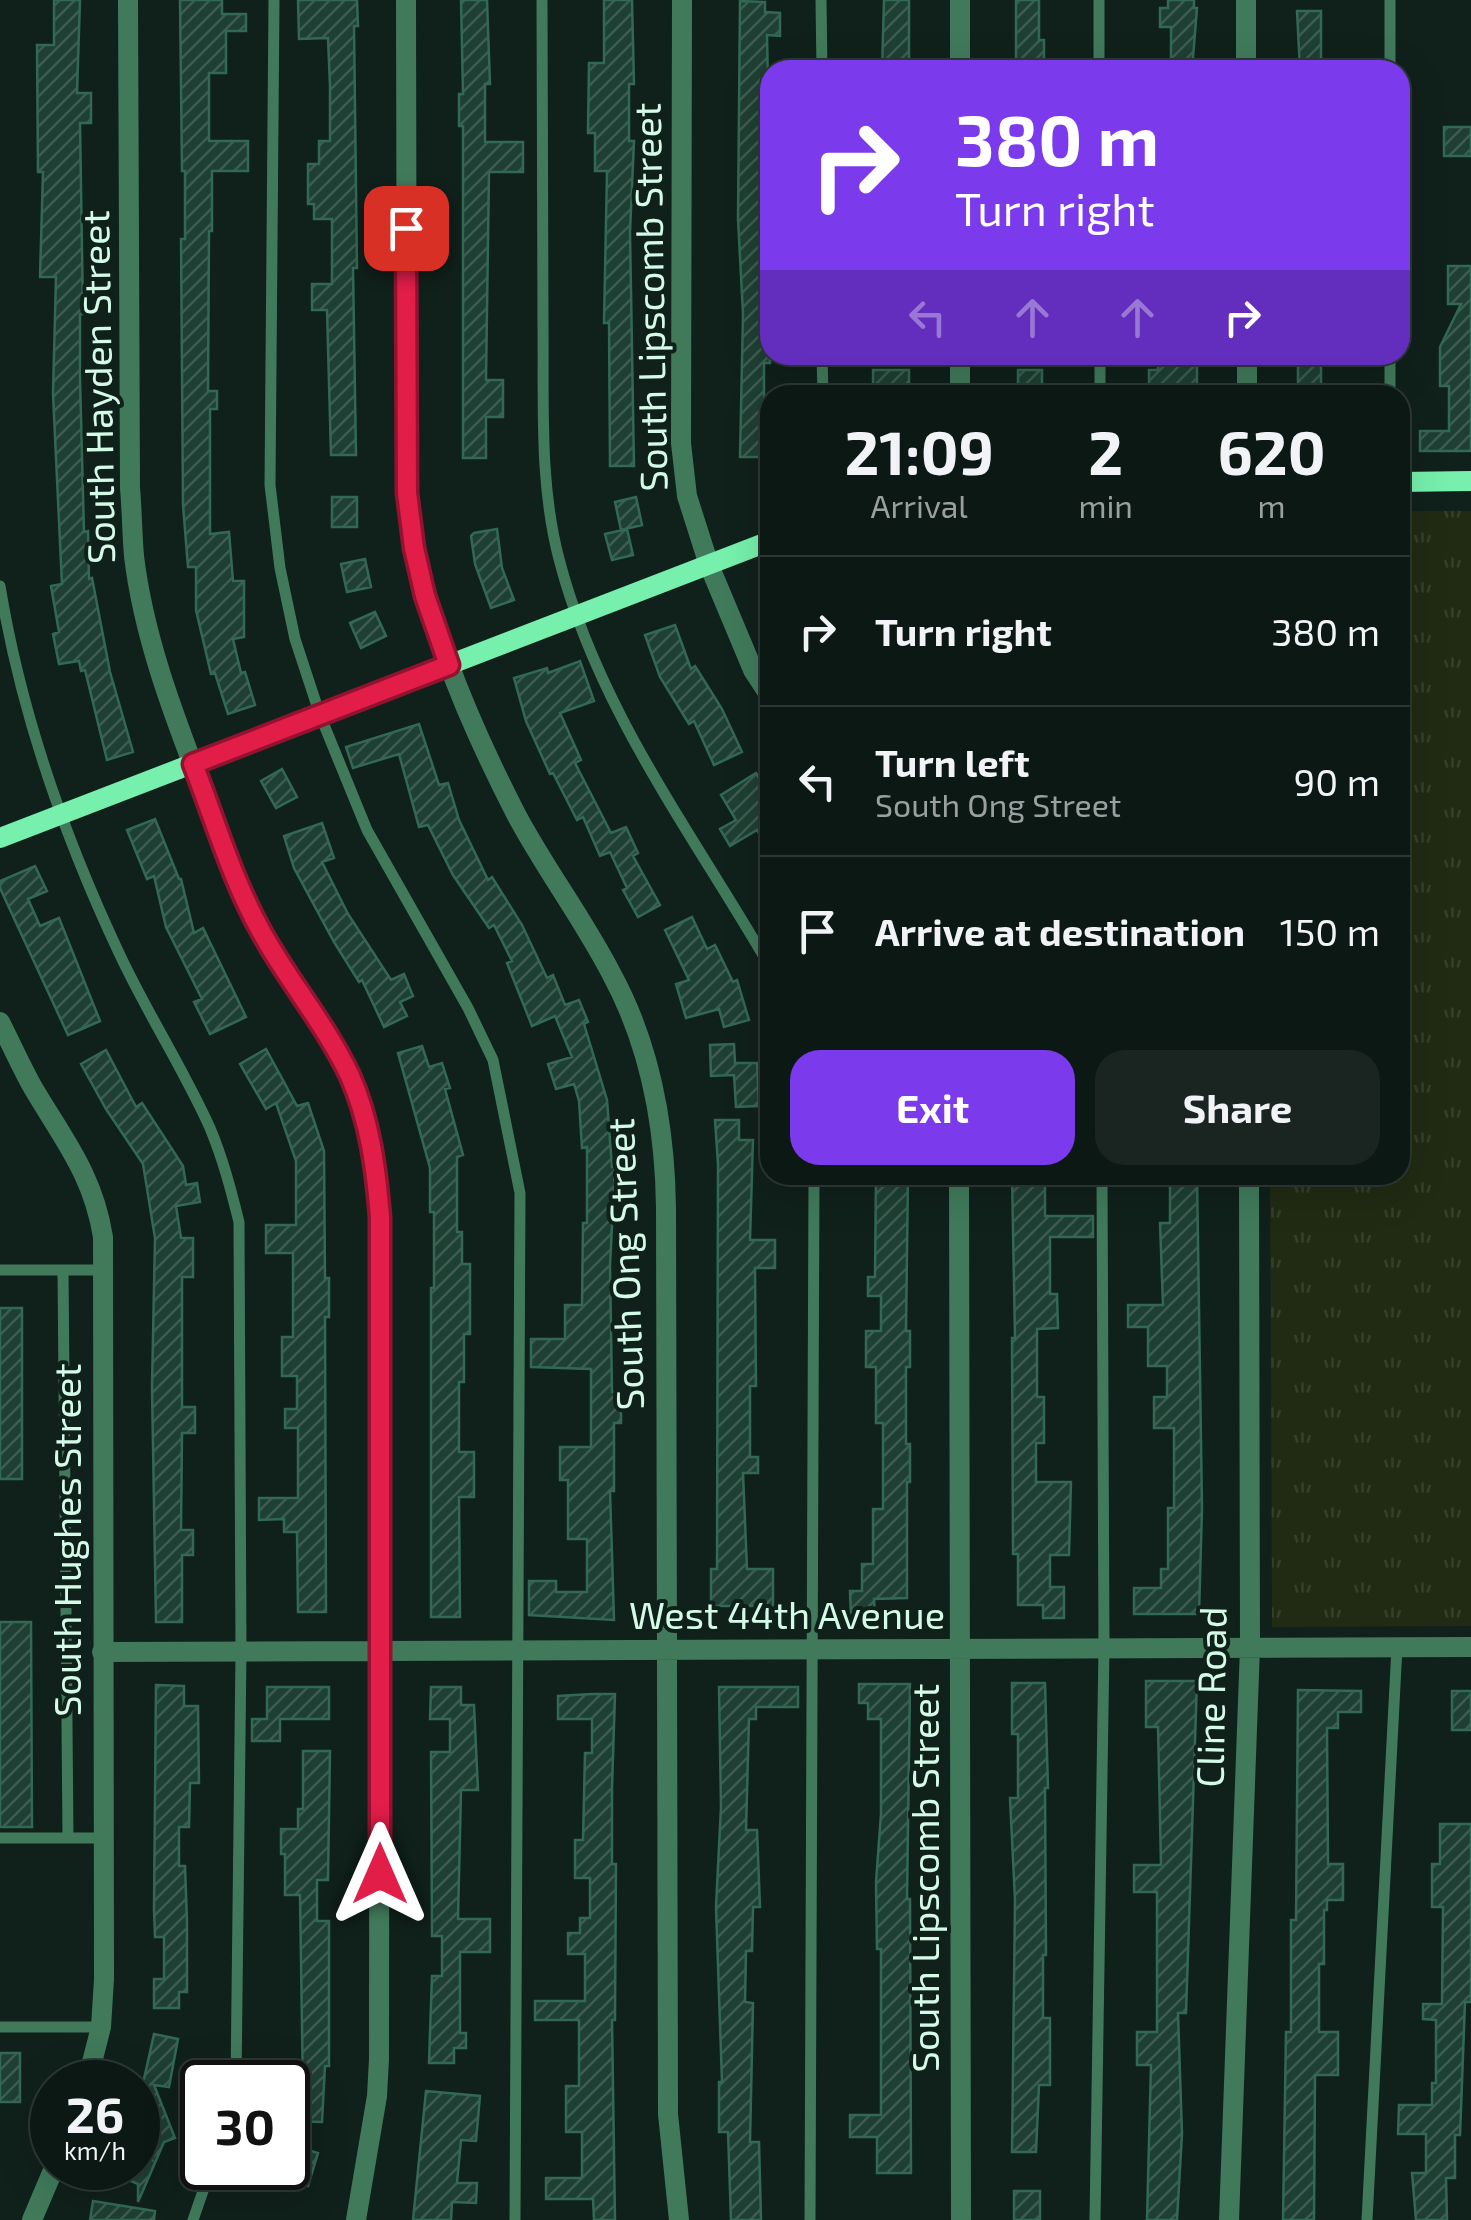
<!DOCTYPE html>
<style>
:root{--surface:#0c1814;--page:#1a2522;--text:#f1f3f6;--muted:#9aa0a0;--line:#2c3734;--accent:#7c3aed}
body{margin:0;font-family:"Exo 2",sans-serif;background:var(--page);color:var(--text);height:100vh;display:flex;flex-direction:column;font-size:38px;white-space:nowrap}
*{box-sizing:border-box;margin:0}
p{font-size:32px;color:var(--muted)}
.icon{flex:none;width:55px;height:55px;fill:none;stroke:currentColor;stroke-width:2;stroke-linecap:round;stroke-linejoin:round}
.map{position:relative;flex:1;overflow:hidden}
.side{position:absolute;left:760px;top:385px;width:650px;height:800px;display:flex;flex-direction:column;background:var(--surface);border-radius:30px;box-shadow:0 10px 40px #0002,0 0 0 2px var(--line)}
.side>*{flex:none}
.hud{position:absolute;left:760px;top:60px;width:650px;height:305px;border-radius:30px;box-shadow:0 10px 40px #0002,0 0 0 2px var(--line);background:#7c3aed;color:#fff;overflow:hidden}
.speed{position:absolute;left:30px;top:2060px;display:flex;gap:20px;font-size:50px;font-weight:700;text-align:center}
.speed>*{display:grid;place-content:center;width:130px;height:130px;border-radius:50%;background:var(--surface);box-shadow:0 10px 40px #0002,0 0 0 2px var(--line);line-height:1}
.speed small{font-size:25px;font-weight:400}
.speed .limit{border:5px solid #111;border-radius:15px;background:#fff;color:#111}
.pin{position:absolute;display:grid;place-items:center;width:85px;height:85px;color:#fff;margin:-42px;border-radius:20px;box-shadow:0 5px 15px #0006}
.me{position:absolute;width:110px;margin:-55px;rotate:0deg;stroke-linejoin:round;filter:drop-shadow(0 0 8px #0008)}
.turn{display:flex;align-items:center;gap:35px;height:210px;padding:0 30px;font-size:45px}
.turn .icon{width:130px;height:130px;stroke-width:2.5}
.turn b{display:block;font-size:70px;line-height:85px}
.lanes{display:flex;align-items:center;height:95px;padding:0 30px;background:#0003;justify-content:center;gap:50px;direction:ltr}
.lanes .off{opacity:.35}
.eta{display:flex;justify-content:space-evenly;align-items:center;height:170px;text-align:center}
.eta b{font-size:60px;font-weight:700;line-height:70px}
.action{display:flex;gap:20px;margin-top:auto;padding:20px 30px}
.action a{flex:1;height:115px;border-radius:30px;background:var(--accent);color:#fff;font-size:40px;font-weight:700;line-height:115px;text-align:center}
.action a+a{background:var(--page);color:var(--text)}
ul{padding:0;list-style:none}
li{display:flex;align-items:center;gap:30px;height:150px;padding:0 30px;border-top:2px solid var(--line)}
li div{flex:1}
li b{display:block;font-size:38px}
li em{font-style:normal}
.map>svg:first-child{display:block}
.grass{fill:url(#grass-tufts)}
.building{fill:url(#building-hatch);stroke:#326954;stroke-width:2.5}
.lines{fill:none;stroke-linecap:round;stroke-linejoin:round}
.lane{stroke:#407a5b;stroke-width:11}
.street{stroke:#407a5b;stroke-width:20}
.secondary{stroke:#76f0ac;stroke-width:20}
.route-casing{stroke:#92132f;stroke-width:25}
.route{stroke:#e11d48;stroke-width:18}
.labels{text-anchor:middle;stroke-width:8;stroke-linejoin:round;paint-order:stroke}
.street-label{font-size:38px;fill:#d4fae8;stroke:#10201a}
</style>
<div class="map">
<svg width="1471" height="2220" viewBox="0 0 1471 2220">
<defs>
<pattern id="grass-tufts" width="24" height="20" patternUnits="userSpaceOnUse" patternTransform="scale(2.5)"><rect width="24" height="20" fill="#212a13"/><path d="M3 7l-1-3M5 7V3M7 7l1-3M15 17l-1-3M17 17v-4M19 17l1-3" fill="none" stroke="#363f2a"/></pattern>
<pattern id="building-hatch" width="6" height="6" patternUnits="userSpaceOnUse" patternTransform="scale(2.5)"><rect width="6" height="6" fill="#1e3f33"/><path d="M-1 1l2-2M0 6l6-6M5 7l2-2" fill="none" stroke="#3e5c51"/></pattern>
</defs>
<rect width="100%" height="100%" fill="#10201a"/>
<path class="grass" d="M1400,511H1471V1626L1272,1627L1270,1175H1400Z"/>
<path class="building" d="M54,0H80L77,93H91V123H80L83,314H80V379L84,532L88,531L89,579L92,578L110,672L133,752L107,760L85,670L81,671L79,661L59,664L53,634L59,632L51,586L62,584L53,394L56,277H40L43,172H38L37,45H54Z
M180,0H222V14H246V31H226V73H209V141H248V171H212V231H209L208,391H217V409H210V534L229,532L233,581H244V637L233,639L241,673L245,672L255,705L228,714L215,673L211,674L196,610V567H188L183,505L181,239H185V171H182Z
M298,0H357L358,26H354L357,268H353L356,455H331L327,310H312V284H332V219H314V204H308V164H319V141H330V86L328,38L299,39Z
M461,0H487L490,84H485V142H523V172H489L486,380H503V417H486V458H463V126H459V94H463Z
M604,0H632L634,84H629V141H634L630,232L634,466H610L609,323H604L607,171H595V133H588L589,63H604Z
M884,0H909V70H882Z
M1016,0H1039V40H1044V70H1016Z
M1168,0H1194V8H1197L1192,70H1171V27H1160V8H1168Z
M740,1L765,2V12L780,13V36L767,35L770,180V219H765V286L770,363H764V457H740L743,314L738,219Z
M1297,11H1321V70H1300Z
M1444,127H1471V156H1444Z
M1448,266H1471V451H1420V431H1449V386H1440V347L1461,304H1448Z
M1158,355H1197V385H1174V395H1149V370H1158Z
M1298,356H1321V386H1298Z
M873,370H909V395H873Z
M1018,370H1042V395H1018Z
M332,497H357V527H332Z
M636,497L642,525L621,530L615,502Z
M497,529L502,568L514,600L491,608L475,564L471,536L474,533Z
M627,529L633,555L612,560L605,534Z
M365,559L371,587L347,592L341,564Z
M375,612L386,636L361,648L350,623Z
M675,625L691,669L695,666L722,709L742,752L714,765L694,721L689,724L660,677L645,635Z
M580,661L594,701L560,713L581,760L575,763L611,833L626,827L638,853L633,856L660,905L638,917L623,890L627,888L610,852L600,856L583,817L577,820L553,773L550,774L526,721L514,678L547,668L548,673Z
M419,724L439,785L448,783L459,820L488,880L492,877L522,925L547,978L553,975L565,1005L579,1000L588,1022L584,1024L607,1100L612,1167H615L610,1266L612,1392H621V1423H614V1491H610L614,1620L529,1615V1581H556V1592H587V1539H568V1480H560V1447H591V1369L531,1367V1339H565V1305H582L583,1223H587V1147L582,1148L579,1101L574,1084L556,1089L548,1064L572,1057L555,1016L532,1026L507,963L512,961L494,925L489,928L453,875L428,825L419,827L399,754L353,768L346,747Z
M282,769L297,797L276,808L261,781Z
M756,773L770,797V853L757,830L730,846L720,829L736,820L721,795Z
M155,819L179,879H181L194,933L203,928L246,1017L210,1034L194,1002L202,999L166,927L154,876L147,879L127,830Z
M322,823L334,858L322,862L348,914L391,980L404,974L413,996L400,1002L407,1016L384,1027L362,980L359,982L334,942L294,868L284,836Z
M35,866L47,891L28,899L40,926L59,918L100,1021L68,1035L0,888V881Z
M692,917L707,949L715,945L733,982L737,980L749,1020L724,1027L719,1009L686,1018L676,984L689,980L665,930Z
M734,1044L735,1063H757L759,1106L736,1107L734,1075L711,1076L710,1045Z
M422,1046L429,1067L442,1063L450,1088L445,1089L463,1155L457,1157V1232H462V1264H470V1334H464V1382H459V1452H474V1497H459L460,1617H431V1288H434V1212H430V1168L398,1053Z
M266,1049L297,1106L308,1103L324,1151L325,1278H329V1317H325L326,1612H298L297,1532H284V1519L259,1520V1498H298V1428H285V1409H297V1376H282V1337H293V1253H266V1225H296V1161L276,1103L266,1109L240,1064Z
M106,1050L136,1107L142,1103L183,1166L186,1185L197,1183L200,1202L176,1206L181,1238H193V1277H182V1407H195V1433H182L181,1530H193V1555H182V1622H156L152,1387L155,1238L143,1164L106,1109L81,1064Z
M715,1120H739V1140H753L750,1240H775V1268H755L756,1386H750V1457H758V1473H743L747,1569H773V1606H711V1569H717L718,1164Z
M876,1175H908L906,1331H910V1367H906V1444H910V1482H907V1598L874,1599L875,1615L851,1616L850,1591H862V1564H873V1509H883V1423H876V1367H866V1331H881V1296H868V1277H875Z
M1012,1175H1045V1216H1093V1237H1050V1294H1057L1058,1328L1037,1329V1397H1044V1443H1036V1482H1071L1069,1555H1050V1587H1064V1618H1043V1605H1018V1554H1013L1012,1338H1015Z
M1170,1175H1197L1202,1508L1199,1614H1134V1588H1161V1569H1168V1508H1174V1428H1154V1397H1167V1366H1148V1327H1128V1305H1163L1160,1223H1170Z
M0,1308H22V1479H0Z
M0,1622H31L32,1827H0Z
M1146,1681H1197L1186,2013H1178L1182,2134L1177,2220H1147L1151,2065H1137V2032H1157V1892H1134V1865H1161L1158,1727H1146Z
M1012,1683H1045L1048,1788H1045L1046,1955H1043V2018H1050V2085H1039L1036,2152H1012L1015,1900L1010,1798H1018V1734H1012Z
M859,1684H910L907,1899H910L911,2173H877V2137H850V2115H881V1949H877L876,1882L881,1814V1719H868V1703H859Z
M156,1685L184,1686V1706H198L199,1783H190L189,1827H179V1866H185L187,1921V1992H179V2008H154V1979H164V1937H155L154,1910Z
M267,1687H329V1719H280V1741H252V1719H267Z
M431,1687H461V1705H474L478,1790H461L458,1919H490V1952H460V2033H466V2048H454V2063H429L432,1976H442V1936H432L431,1752H450V1719H430Z
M719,1687H798V1707H756V1719H749L746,1830H757L760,1907H753L752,1951H746L745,2002L753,2003L750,2142H759L761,2220H731L728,2132H719V2082H722L716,1907L721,1807Z
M1298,1690L1361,1691V1712H1338V1728H1327L1328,1864H1343V1900H1327V1910H1324V1964H1319V2032H1338V2075H1315L1314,2220H1283L1286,2032H1291V1920H1296Z
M1452,1691H1471V1730H1452Z
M592,1694H615L612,1788V1864H616L615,2020H612L615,2220H594L593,2199H546V2178H582V2132H566V2086H579V2020H535V2001H585V1954H568V1933H580V1918H590V1878H575V1840H583L585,1753H592V1719H558V1696Z
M303,1751H330L328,1880H317V1921H329V2066H325L322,2122L288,2121V2091L303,2092L300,1895H285V1854H281V1829H298V1809H303Z
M1440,1824H1471V2002H1465L1460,2135H1455V2178H1446L1447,2220H1416L1412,2173H1426V2134H1398L1399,2105H1432V2083H1436V2020L1423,2019V2004H1442L1443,1907H1432V1864H1440Z
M154,2034L178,2039L169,2087L154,2085L175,2138L164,2142L138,2202V2184L101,2168H138V2154L152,2160L138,2122V2106Z
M0,2053H20V2102H0Z
M426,2091L480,2096L476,2141L461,2140L457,2183H477L476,2203L452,2202L451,2220H413Z
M288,2144L318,2153L308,2186L288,2181Z
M1014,2191H1040V2220H1014Z
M93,2201L155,2211L154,2220H90Z"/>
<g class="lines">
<path class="lane" d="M274,0L270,485L280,568L295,639L320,715L367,830L468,1008L493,1060L520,1193L515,2220
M542,0C542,108 543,217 543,325C544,403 539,483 559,559C598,710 693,834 770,967
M821,0L822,70
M1099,0V70
M1390,0V70
M822,355L823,395
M1100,355V395
M1390,355V395
M0,586C21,714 64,836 119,953C147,1013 183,1068 210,1128C223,1159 231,1190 239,1222L241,1652L236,2082
M0,1270H63L68,1838
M63,1270H104
M0,1838H103
M0,2027H101
M193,2220L211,2168
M810,2220L814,1175
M1095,2220L1104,1648L1102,1175
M1367,2220L1397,1647"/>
<path class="street" d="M128,0L130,488C132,510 132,533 134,556C144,641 177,723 207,802C224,844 239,888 260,928C282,971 312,1008 336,1050C366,1101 376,1158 380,1217L379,2059L377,2096L356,2220
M406,0L407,493C420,608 464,713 517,816C546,870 583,919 611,973C651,1046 665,1126 666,1208L668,2114L679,2220
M682,0L681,443L687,496L709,565L753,670L770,696
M960,0V70
M1246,0V70
M960,355V395
M1247,355V395
M0,1022C11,1044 21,1066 32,1086C63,1139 93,1174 103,1237L104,1979L101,2027L87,2082
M959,1175L961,2220
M102,1652L1471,1647
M32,2220L54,2168
M1229,2220L1250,1647L1249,1175"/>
<path class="secondary" d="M1400,482L1471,481
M0,838L770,541"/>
</g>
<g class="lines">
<g class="route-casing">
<path id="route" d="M380,1874V1217C376,1169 370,1121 350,1076C326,1025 289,982 262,933C232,880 215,820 193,764L449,665L425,596L414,548L407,493L406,228"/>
</g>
<use href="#route" class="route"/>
</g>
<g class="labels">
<g class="street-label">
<text transform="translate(651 297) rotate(-91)" y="13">South Lipscomb Street</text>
<text transform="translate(99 387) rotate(-91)" y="13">South Hayden Street</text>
<text transform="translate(626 1264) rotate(-92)" y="13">South Ong Street</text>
<text transform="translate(68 1540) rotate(-90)" y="13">South Hughes Street</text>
<text x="787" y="1629">West 44th Avenue</text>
<text transform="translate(1212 1697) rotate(-89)" y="13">Cline Road</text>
<text transform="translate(926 1878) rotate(-90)" y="13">South Lipscomb Street</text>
</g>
</g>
</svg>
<div class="speed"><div>26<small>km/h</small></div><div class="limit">30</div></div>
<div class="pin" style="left:406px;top:228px;background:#d93025"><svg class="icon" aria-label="arrive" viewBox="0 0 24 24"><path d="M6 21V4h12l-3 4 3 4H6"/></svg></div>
<svg class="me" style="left:380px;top:1874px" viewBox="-20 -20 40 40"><path d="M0-17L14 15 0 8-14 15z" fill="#e11d48" stroke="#fff" stroke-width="4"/></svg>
<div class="hud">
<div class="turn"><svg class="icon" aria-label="right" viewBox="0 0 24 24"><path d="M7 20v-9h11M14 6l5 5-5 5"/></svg><div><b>380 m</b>Turn right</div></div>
<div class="lanes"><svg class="icon off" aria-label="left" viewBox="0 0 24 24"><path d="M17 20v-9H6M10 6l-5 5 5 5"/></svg><svg class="icon off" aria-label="ahead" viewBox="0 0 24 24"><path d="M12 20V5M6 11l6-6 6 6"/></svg><svg class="icon off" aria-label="ahead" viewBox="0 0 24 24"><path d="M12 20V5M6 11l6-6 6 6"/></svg><svg class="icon" aria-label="right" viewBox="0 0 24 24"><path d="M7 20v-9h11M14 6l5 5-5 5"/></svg></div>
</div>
<section class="side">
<div class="eta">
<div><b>21:09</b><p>Arrival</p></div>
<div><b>2</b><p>min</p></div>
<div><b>620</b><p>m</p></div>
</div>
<ul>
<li><svg class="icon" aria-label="right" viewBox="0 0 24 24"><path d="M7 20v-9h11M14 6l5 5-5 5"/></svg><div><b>Turn right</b></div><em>380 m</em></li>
<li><svg class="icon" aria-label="left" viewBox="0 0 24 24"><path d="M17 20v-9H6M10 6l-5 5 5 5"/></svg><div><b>Turn left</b><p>South Ong Street</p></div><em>90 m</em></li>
<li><svg class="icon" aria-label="arrive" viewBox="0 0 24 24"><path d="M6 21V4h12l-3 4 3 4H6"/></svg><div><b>Arrive at destination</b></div><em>150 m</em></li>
</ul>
<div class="action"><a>Exit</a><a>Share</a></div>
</section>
</div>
